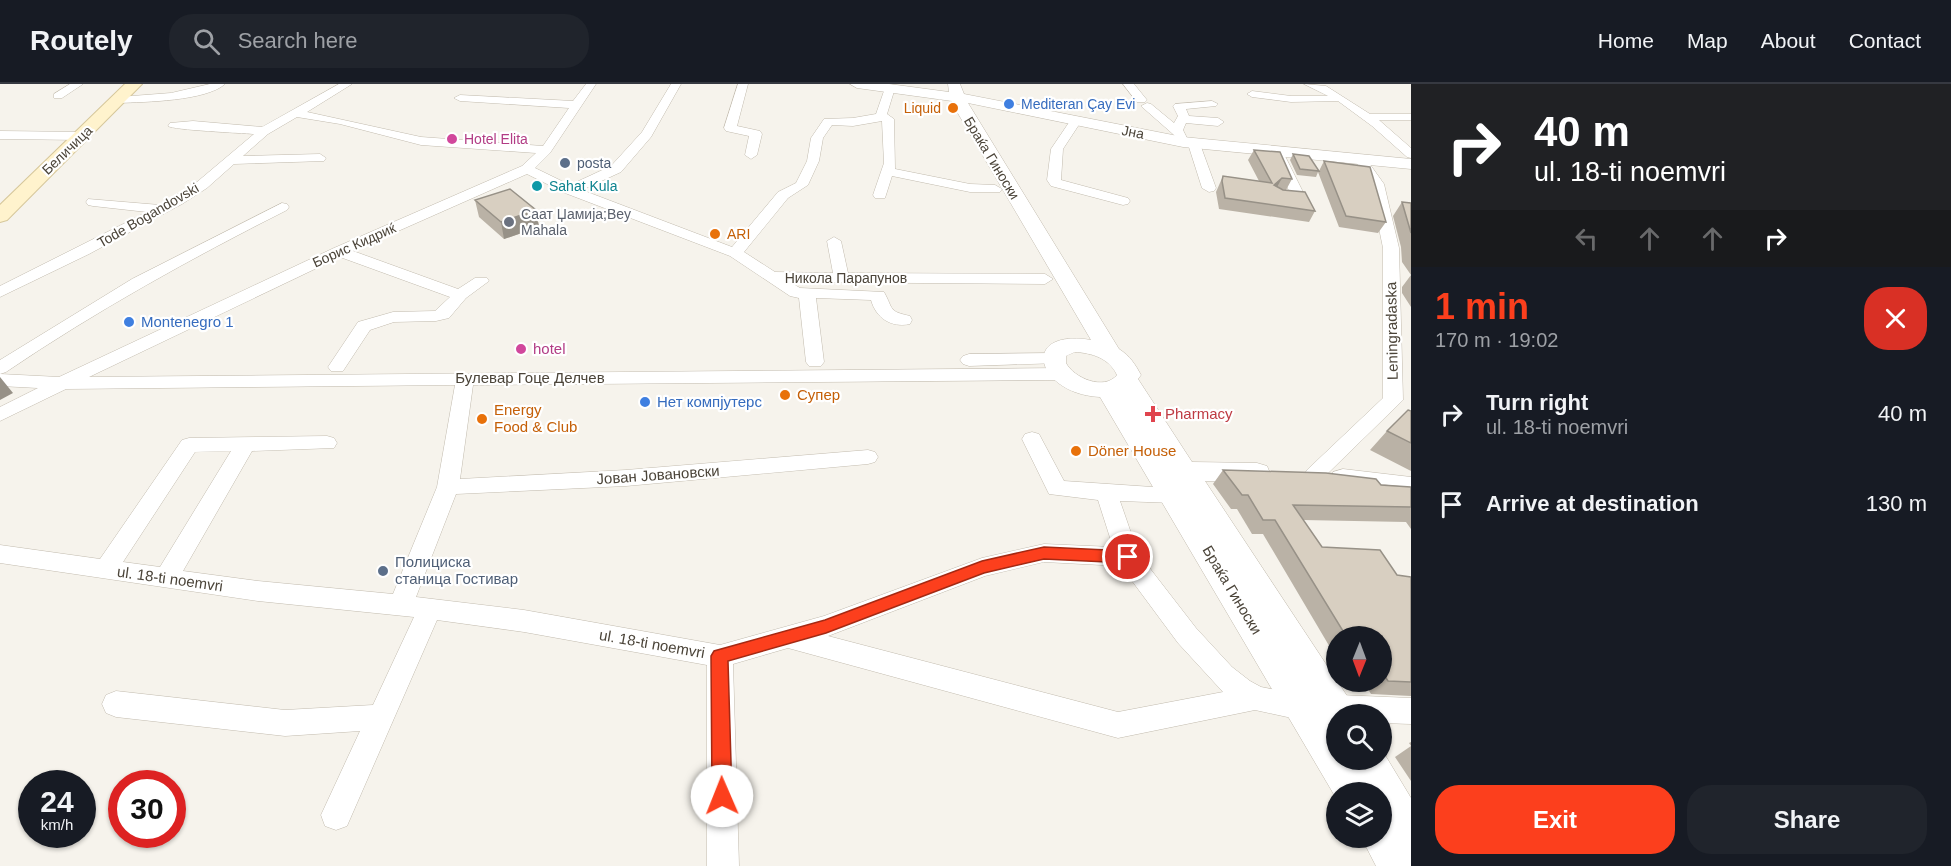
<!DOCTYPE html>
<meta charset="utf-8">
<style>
:root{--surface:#171b24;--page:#20242c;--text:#f1f3f6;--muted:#9ea1a6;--line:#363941;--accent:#fc3f1d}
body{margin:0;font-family:Arial,sans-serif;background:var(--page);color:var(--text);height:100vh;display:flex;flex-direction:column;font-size:22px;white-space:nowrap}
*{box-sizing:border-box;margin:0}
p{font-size:20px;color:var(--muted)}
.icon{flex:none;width:33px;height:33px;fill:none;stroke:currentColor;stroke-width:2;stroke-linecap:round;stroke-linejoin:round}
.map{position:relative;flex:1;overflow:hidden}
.side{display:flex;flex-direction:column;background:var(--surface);width:540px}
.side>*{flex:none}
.guide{background:#202124;color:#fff;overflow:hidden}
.needle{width:39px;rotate:181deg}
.controls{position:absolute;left:1326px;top:542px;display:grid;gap:12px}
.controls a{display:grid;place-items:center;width:66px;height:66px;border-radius:50%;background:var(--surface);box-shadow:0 2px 4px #0004;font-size:30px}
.speed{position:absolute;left:18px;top:686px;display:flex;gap:12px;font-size:30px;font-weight:700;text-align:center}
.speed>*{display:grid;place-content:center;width:78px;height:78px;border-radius:50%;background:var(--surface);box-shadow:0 2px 4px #0004;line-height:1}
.speed small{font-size:15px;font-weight:400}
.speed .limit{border:9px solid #d22;background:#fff;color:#111}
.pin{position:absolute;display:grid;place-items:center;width:51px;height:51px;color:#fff;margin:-26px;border:3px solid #fff;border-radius:50%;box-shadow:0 2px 6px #0007}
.me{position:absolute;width:66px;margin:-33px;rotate:359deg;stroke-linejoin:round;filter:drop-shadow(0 0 4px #0008)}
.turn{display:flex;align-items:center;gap:21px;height:126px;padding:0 24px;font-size:27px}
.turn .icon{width:78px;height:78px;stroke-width:2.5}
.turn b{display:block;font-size:42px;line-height:51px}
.lanes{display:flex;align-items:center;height:57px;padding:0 24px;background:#0003;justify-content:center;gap:30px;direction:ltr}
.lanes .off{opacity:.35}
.round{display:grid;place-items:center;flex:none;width:63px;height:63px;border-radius:24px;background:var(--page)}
.summary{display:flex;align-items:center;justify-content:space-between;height:102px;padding:0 24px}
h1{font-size:36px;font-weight:700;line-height:45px;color:var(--accent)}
.button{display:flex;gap:12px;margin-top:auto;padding:12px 24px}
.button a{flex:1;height:69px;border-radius:24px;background:var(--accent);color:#fff;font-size:24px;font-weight:700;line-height:69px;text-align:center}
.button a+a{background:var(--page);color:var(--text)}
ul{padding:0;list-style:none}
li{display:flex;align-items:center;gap:18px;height:90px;padding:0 24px}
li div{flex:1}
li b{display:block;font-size:22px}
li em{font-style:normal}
header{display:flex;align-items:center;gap:36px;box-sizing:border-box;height:84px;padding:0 30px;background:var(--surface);border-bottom:2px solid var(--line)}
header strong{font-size:28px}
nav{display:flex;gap:33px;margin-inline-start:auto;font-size:21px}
.search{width:420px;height:54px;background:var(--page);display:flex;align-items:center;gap:15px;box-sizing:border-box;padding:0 21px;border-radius:24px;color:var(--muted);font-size:22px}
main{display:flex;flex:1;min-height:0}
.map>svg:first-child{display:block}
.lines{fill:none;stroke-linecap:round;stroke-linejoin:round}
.minor-casing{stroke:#c2bbae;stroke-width:1}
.tertiary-casing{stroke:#c2bbae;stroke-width:1}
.secondary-casing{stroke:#d6c79b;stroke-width:2}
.minor{fill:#fff;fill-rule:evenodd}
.tertiary{fill:#fff;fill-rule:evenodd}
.secondary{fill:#fff3cd;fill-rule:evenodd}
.wall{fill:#bab2a6}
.shaded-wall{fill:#979187}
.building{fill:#d8cfc1;stroke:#979187;stroke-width:1.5}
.route{fill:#fc3f1d;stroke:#a42913;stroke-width:1.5}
.shop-dot{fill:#3f7fe0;stroke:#fff;stroke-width:2}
.food-dot{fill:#e8710a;stroke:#fff;stroke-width:2}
.hotel-dot{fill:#d1479c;stroke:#fff;stroke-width:2}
.service-dot{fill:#5c6f8a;stroke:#fff;stroke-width:2}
.culture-dot{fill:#0f9aa8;stroke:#fff;stroke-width:2}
.worship-dot{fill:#6b7280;stroke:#fff;stroke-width:2}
.health-dot{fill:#e0444e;stroke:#fff;stroke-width:2}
.labels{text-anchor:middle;stroke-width:4.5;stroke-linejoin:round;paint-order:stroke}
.far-shop-label{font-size:14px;fill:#366cbe;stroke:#fff;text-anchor:start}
.far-food-label{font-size:14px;fill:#c56008;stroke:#fff;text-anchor:end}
.far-street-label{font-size:14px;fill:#4b4439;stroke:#fff}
.far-hotel-label{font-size:14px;fill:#b23c85;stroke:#fff;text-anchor:start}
.far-service-label{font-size:14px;fill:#4e5e75;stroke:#fff;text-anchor:start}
.far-culture-label{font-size:14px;fill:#0d838f;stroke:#fff;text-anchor:start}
.far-worship-label{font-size:14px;fill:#5b616d;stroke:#fff;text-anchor:start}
.shop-label{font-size:15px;fill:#366cbe;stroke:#fff;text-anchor:start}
.street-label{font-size:15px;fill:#4b4439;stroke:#fff}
.hotel-label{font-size:15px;fill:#b23c85;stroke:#fff;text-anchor:start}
.food-label{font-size:15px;fill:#c56008;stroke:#fff;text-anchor:start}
.health-label{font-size:15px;fill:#be3a42;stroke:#fff;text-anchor:start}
.service-label{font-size:15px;fill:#4e5e75;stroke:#fff;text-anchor:start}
</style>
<header>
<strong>Routely</strong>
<div class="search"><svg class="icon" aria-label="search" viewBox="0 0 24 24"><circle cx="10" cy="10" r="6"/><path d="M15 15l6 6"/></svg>Search here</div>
<nav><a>Home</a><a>Map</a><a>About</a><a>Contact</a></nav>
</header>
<main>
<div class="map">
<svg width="1411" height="782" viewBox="0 0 1411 782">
<rect width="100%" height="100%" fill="#f6f3ec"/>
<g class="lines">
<g class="minor-casing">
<path id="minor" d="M70,0H83L62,14H54V10Z
M210,0H225C206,17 145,18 119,19L113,16L119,13L171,9Z
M339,0H352L307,28L421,53L543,62L569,24L460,17L454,14L460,11L573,17L586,0H596L550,69L535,84L570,101L611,82L642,48L671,0H681L651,53L621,88L582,106L732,163L778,108L796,99L807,77L811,54L824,35L853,34L876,30L885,4L890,1L894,2L895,4L887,30L894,35L895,85L970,100L995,101L1002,105L1000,108H970L892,92L885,114H875L873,111L884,79L882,37L853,42L832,41L823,54L819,77L808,101L788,114L744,168L775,188L833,189L827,157L834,153L841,157L848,189L1045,190L1053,195L1045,200L790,198L800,204L884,208C894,226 888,227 910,232L912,236L910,240C891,244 876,234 871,216L816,214L824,278L821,282H809L806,278L799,214L790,212L730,172L565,109L527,90L353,167L458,205L475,194H487L489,197L466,214L449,234L436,237L394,238L370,246L343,287H331L328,283L358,238L393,228L435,227L450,213L340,173L89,293L1060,284L1066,286L1069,290L1066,294L1060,296L473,301L460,395L626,386L868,366L875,368L878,373L875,378L868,380L626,402L456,410L416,513L524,526L720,561L824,532L982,474L1044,460L1113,463L1098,416L1049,410L1022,355L1025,350L1032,348L1039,350L1064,397L1182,405L1185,411L1182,417L1174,419L1120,417L1138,469L1196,544L1232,583L1250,597L1261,603L1292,609L1411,614V640L1382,639V630H1336V637H1332L1292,634L1255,626L1118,654L788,564L733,580L739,782H707V581L524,548L437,536L347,742L336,746L325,742L321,731L360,647L285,652L116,633L106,629L102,620L106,611L116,607L285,626L373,621L414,533L258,517L0,479V461L100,475L182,356L189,354L327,352L334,354L337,359L334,364L252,367L183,487L258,497L393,510L437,403L455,301L66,305L0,337V323L38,304L0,302V290L59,293L334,164L522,82L536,69L421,61L340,40L297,33L268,50L243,72L320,70L326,74L324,77L234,80L207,104L182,120L89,170L0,213V202L147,128L93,122L88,121L86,118L88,115L160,121L197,98L254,50C241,49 173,46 168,42L170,39L193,37L262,43ZM231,367L160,483L123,478L195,368ZM1044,478L1121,482L1178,559L1223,608L1118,628L828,552L985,492Z
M738,0H748L737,42L760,47L762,50L757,71L751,75L745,71L749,52L726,47L724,44Z
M1123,0H1134L1147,16L1145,18H1137Z
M1304,0L1326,2L1370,30H1411V36H1379L1411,64V74L1407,73L1372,42L1338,17L1291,18L1252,13L1247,10L1252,7L1291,12H1328Z
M1212,17L1218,20L1216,22L1186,25L1189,32L1218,34L1224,38L1218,42L1186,39L1183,46L1189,58L1183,62L1179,61L1174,51L1141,22L1147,19L1151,20L1174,39L1178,32L1173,22L1175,20Z
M1076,33L1082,36L1063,65L1061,96L1128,114L1130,117L1128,120L1123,121L1051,102L1047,96L1051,65L1072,34Z
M0,47L83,48L89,52L83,56L0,55Z
M1194,56L1200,60L1216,104L1214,107L1209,108L1202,104L1188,60Z
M1279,68L1285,72L1306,114L1304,117L1278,115L1271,111L1278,107L1290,109L1273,72Z
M1360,71L1364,72L1384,100L1399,164L1403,316L1321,396L1314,399L1307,396L1304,391L1307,386L1383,314V164L1370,100L1354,75Z
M282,119L287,120L289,123L287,126C190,175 96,227 6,288L0,290V276L132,195Z
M1053,269L1059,271L1062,275L1059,279L969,282L963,280L960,276L963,272L969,270Z"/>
</g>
<g class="tertiary-casing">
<path id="tertiary" d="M850,0H889L949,8L948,0H960L964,10L1183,53L1411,75V85L1183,63L968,19L1119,265C1130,272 1135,280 1141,291L1138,295L1192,378L1257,379L1267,382L1270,389L1267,396L1257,399L1205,397L1351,618L1357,630H1336V675H1382V666L1411,714V782H1376L1361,753H1382V708H1336V714L1100,313C1036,310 1018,244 1091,256L956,26L952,17L857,4ZM1075,268C1092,269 1109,274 1117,291C1104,307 1074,294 1066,279V272Z
M1343,385L1411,393V413L1333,402L1329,395L1333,388Z"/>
</g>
<g class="secondary-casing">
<path id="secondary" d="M125,0H142L7,136L0,138V121Z"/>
</g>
<use href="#minor" class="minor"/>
<use href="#tertiary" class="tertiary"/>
<use href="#secondary" class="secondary"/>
</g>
<path class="wall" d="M1254,66L1292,95L1286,106H1282L1315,127L1309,138L1219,125L1216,108L1223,92L1259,97L1248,76Z
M1293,70L1319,87L1324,77L1386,138L1378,149L1339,143L1318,88L1316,93L1297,91L1290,76Z
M475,116L536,126L539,143L504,155L479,133Z
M1402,118L1411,119V223L1402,209V203L1411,191L1402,178L1401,163L1393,132Z
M1411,327V387L1370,366L1387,347Z
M1223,386L1411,403V445L1406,438L1303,436L1322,463L1397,491L1411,493V612L1371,610L1363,597H1382V552H1336V565H1331L1263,450H1252L1237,425H1231L1213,400Z
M1411,658V697L1395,673L1411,662L1409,659Z"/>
<path class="shaded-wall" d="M1282,94L1276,105L1274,101Z
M536,126L539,143L504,155L501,138Z
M0,293L13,309L0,316Z"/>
<path class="building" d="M1254,66L1280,68L1292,95L1282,94L1274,101L1283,106L1305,108L1315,127L1225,114L1222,97L1223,92L1272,99Z
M1293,70L1309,72L1319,87L1300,85Z
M1324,77L1370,83L1386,138L1346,132Z
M510,105L536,126L501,138L475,116Z
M1402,118L1411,119V149Z
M1408,326L1411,327V359L1387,347Z
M1223,386L1326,389L1376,395L1381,401L1411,403V423L1293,421L1322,463L1380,466L1397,491L1411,493V598L1388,597L1382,588V552H1346L1275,436H1263L1248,411H1242Z"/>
<path class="route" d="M1044,463L1128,467L1133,469L1135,473L1133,477L1128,479L1044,475L984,489L826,549L728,577L732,712L729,719L722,722L715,719L712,712L711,572L714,567L825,536L982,477Z"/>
<g class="shop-dot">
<circle cx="1009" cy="20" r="6"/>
<circle cx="129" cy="238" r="6"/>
<circle cx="645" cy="318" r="6"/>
</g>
<g class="food-dot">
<circle cx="953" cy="24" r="6"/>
<circle cx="715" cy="150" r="6"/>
<circle cx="785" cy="311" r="6"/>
<circle cx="482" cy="335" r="6"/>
<circle cx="1076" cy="367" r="6"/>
</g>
<g class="hotel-dot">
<circle cx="452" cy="55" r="6"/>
<circle cx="521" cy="265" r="6"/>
</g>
<g class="service-dot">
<circle cx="565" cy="79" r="6"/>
<circle cx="383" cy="487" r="6"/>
</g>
<circle class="culture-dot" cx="537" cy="102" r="6"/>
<circle class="worship-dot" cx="509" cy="138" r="6"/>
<path class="health-dot" d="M1150 321h6v6h6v6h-6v6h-6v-6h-6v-6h6z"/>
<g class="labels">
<g class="far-shop-label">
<text x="1021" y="25">Mediteran Çay Evi</text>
</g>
<g class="far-food-label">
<text x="941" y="29">Liquid</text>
<text x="727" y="155" text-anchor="start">ARI</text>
</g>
<g class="far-street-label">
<text transform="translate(1133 48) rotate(11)" y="5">Јна</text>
<text transform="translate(67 66) rotate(-44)" y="5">Беличица</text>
<text transform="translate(992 74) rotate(59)" y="5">Браќа Гиноски</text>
<text transform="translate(148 131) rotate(-30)" y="5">Tode Bogandovski</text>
<text transform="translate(354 161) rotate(-24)" y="5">Борис Кидриќ</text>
<text x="846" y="199">Никола Парапунов</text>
</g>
<g class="far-hotel-label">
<text x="464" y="60">Hotel Elita</text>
</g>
<g class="far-service-label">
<text x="577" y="84">posta</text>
</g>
<g class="far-culture-label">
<text x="549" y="107">Sahat Kula</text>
</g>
<g class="far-worship-label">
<text x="521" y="135">Саат Џамија;Bey<tspan x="521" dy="16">Mahala</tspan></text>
</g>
<g class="shop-label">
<text x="141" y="243">Montenegro 1</text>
<text x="657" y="323">Нет компјутерс</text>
</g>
<g class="street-label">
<text transform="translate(1392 247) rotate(-91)" y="5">Leningradaska</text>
<text x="530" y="299">Булевар Гоце Делчев</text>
<text transform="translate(658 391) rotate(-4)" y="5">Јован Јовановски</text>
<text transform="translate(170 495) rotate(8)" y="5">ul. 18-ti noemvri</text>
<text transform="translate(1232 506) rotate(59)" y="5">Браќа Гиноски</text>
<text transform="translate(652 560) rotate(10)" y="5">ul. 18-ti noemvri</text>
</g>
<g class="hotel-label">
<text x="533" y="270">hotel</text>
</g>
<g class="food-label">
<text x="797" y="316">Супер</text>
<text x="494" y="331">Energy<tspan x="494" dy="17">Food &amp; Club</tspan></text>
<text x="1088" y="372">Döner House</text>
</g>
<g class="health-label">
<text x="1165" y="335">Pharmacy</text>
</g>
<g class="service-label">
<text x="395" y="483">Полициска<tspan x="395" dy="17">станица Гостивар</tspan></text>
</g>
</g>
</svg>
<div class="controls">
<a><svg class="needle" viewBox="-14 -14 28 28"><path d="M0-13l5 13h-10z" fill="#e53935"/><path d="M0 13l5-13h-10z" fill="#9ea1a6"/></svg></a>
<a><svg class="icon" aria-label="search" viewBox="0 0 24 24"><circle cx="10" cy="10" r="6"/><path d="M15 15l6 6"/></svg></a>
<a><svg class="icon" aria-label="layers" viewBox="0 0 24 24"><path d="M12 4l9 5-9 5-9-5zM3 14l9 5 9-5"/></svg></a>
</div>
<div class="speed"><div>24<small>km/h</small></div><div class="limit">30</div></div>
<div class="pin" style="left:1128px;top:473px;background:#d93025"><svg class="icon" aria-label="arrive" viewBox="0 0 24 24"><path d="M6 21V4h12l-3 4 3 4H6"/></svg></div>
<svg class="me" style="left:722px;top:712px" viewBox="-20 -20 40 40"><circle r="19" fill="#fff"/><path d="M0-13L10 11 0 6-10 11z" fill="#fc3f1d"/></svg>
</div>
<section class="side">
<div class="guide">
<div class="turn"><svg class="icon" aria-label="right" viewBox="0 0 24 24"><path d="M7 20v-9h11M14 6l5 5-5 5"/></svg><div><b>40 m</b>ul. 18-ti noemvri</div></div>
<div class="lanes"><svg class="icon off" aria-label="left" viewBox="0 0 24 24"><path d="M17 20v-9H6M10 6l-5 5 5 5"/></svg><svg class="icon off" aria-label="ahead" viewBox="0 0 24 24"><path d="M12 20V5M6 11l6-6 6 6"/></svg><svg class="icon off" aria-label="ahead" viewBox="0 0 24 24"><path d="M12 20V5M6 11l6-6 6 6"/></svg><svg class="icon" aria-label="right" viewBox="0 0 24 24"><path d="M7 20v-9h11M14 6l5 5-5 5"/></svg></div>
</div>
<div class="summary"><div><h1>1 min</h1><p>170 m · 19:02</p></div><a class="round" style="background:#d93025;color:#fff"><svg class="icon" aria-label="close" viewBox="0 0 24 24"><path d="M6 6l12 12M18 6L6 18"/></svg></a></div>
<ul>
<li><svg class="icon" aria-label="right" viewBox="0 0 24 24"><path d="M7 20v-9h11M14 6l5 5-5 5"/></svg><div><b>Turn right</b><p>ul. 18-ti noemvri</p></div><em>40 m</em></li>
<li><svg class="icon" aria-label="arrive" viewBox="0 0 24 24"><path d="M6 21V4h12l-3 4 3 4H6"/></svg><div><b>Arrive at destination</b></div><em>130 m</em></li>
</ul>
<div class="button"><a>Exit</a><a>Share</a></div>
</section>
</main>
